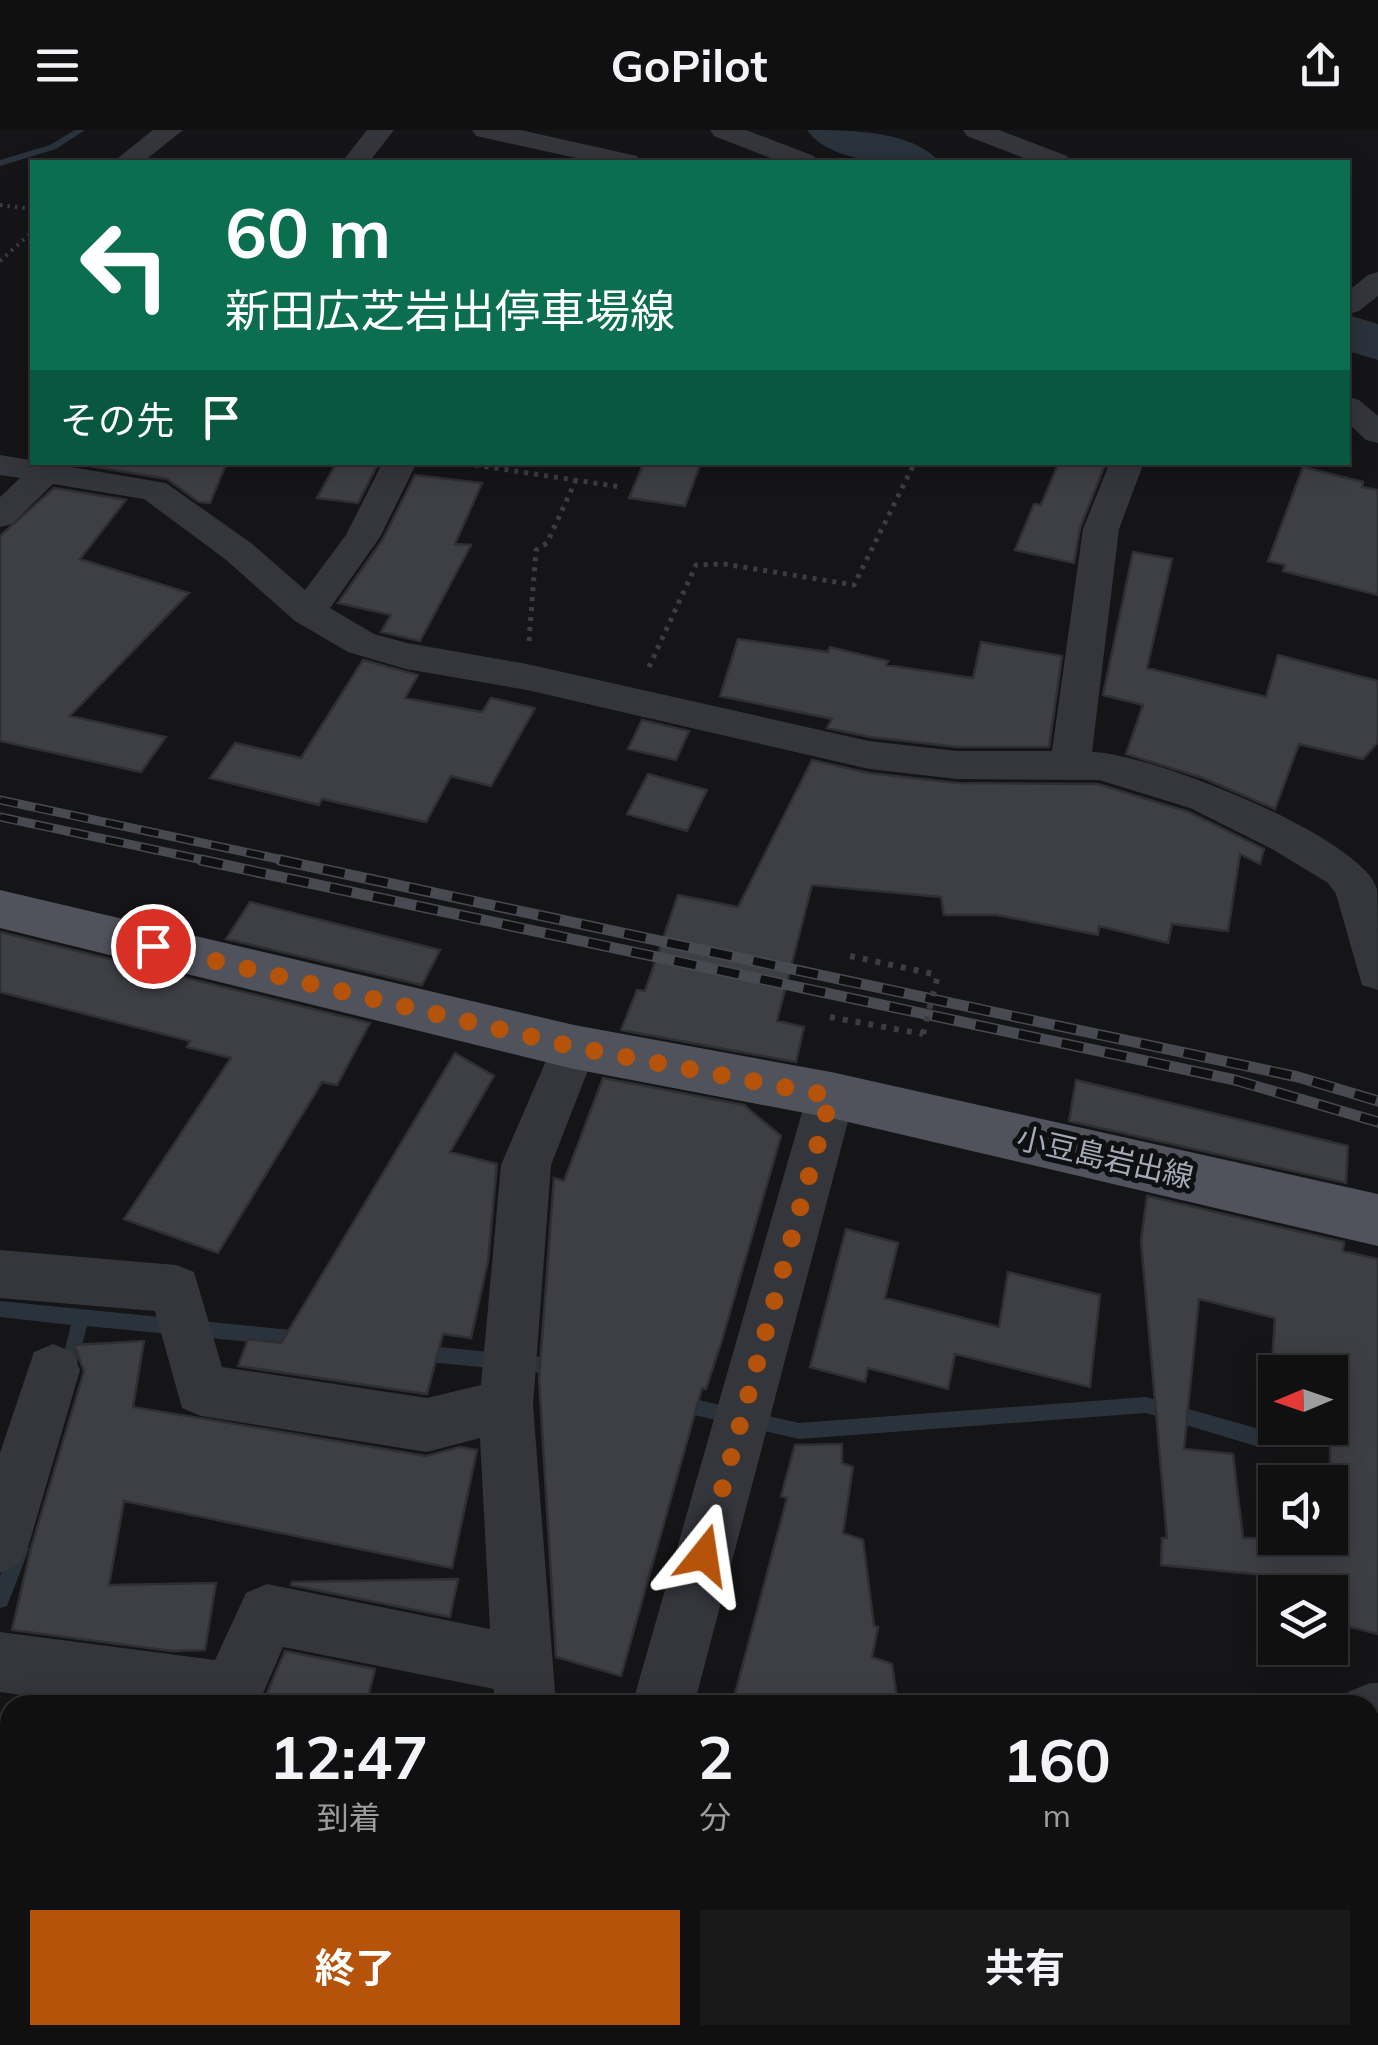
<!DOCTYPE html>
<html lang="ja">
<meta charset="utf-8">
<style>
:root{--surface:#101011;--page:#19191a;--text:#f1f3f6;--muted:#9c9d9f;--line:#303031;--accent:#b45309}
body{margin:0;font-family:Mulish,"Noto Sans JP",sans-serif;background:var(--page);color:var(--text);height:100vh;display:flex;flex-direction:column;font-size:38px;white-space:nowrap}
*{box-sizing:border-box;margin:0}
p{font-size:32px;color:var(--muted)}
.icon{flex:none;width:55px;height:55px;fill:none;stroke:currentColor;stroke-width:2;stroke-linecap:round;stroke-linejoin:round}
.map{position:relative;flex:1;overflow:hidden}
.side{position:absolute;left:0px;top:1565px;width:1380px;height:350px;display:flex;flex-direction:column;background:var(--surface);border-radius:30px 30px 0 0;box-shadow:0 5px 25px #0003,0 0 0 2px var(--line)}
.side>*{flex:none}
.hud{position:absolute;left:30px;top:30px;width:1320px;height:305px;border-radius:0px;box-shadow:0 5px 25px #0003,0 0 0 2px var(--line);background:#0b6e4f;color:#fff;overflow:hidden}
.needle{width:65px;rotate:268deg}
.controls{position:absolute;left:1258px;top:1225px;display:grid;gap:20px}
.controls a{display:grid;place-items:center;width:90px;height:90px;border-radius:0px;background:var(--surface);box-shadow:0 5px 25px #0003,0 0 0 2px var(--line);font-size:50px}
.pin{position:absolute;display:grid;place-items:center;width:85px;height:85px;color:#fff;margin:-42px;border:5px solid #fff;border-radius:50%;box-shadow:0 2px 10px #0007}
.me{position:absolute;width:110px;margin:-55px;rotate:15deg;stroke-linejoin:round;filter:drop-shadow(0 0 8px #0008)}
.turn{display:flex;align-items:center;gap:35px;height:210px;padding:0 30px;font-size:45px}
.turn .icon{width:130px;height:130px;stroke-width:2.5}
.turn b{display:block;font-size:70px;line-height:85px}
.then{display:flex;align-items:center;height:95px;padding:0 30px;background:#0003;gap:20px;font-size:38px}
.eta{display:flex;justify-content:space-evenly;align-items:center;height:170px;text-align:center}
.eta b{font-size:60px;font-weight:700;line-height:70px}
.primary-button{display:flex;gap:20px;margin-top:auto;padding:20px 30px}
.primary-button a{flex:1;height:115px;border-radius:0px;background:var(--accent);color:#fff;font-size:40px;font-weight:700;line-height:115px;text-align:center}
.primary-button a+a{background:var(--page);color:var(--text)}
header{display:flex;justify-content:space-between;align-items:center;height:130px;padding:0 30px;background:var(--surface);font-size:45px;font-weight:700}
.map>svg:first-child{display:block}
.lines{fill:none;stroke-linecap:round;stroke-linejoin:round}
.stream{fill:#2a333c;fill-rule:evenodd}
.river{fill:#2a333c;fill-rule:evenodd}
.building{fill:#3e3f44;stroke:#2f2f33;stroke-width:2.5;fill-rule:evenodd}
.path-far2{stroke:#3b3d43;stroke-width:4;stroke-dasharray:2.5 5;stroke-linecap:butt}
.path-far1{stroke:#3b3d43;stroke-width:5;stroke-dasharray:4 6;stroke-linecap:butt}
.path{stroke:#3b3d43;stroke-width:6;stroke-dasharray:5 8;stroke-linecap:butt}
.minor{fill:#35363c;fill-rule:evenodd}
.major{fill:#51535c;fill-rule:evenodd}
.rail-far1-casing{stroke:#484a52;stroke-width:9}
.rail-casing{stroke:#484a52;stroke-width:11}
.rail-far1{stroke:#101012;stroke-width:6;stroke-dasharray:18;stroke-linecap:butt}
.rail{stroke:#101012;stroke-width:8;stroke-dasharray:22;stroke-linecap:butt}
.path-bridge{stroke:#3b3d43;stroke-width:6;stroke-dasharray:5 8;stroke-linecap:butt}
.route{stroke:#b45309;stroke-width:18;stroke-dasharray:0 32.4}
.labels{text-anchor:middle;stroke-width:10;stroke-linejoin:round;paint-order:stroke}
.street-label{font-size:30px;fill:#a5aab8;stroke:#101012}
</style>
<header><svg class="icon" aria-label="menu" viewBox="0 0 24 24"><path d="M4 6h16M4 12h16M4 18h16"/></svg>GoPilot<svg class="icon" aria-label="share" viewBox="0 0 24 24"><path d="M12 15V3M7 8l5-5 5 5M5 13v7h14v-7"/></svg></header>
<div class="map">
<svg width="1378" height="1915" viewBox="0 0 1378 1915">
<rect width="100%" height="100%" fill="#151517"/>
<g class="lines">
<path class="stream" d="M75,0H85L56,19L0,36V30L50,15Z
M0,1171L301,1201L307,1203L309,1209L307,1215L301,1217L87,1196L75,1242L73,1248L67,1250L61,1248L59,1242L71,1195L0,1187Z
M418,1215L560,1229L566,1231L568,1237L566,1243L560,1245L418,1231L412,1229L410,1223L412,1217Z
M677,1265L799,1293L1146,1267L1259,1299L1265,1302L1268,1308L1265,1314L1259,1317L1146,1283L799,1309L677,1281L671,1279L668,1273L671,1267Z
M20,1410L26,1413L29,1419L7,1476L0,1478V1446L14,1413Z"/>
<path class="river" d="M807,0C846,0 914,0 939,32C901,34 831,35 807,0Z
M1348,185L1378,194V230L1348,221Z"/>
</g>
<path class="building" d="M67,332H227L210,373L199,372L167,349Z
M337,332H379L358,373L317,368Z
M644,332H701L685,376L629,368Z
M1059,332H1106L1080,398L1074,433L1015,420L1034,374L1041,375Z
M1303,337L1363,352L1362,357L1378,360V465L1283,441L1285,435L1268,431Z
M415,345L482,353L455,414L471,415L420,511L381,502L391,485L338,473L383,409Z
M54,358L126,370L80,429L189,463L70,586L166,607L141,642L0,611V406Z
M1133,422L1172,429L1147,538L1266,567L1278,525L1378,551V612L1363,629L1299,614L1275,679L1203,648L1126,624L1143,575L1103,565Z
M738,509L828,522L830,517L888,531L886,535L973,548L981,512L1062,526L1049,617H957L870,607L827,598L832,589L720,566Z
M363,530L418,545L405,568L482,582L491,568L535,578L491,656L451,646L426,692L322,669L319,675L210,648L235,613L301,628Z
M642,590L689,601L676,630L628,619Z
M812,630L869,643L957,653L1098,654L1189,682L1264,719L1260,734L1240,724L1228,801L1172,794L1168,813L1099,796L1098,805L997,785H944L941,767L812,755L777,891L804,897L796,932L621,900L637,860L645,861L678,765L738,777Z
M648,644L707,660L687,701L627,684Z
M250,772L440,820L422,855L226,809Z
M0,802L370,893L337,955L322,952L218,1123L124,1089L231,928L187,917L190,911L0,862Z
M455,923L494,946L450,1022L497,1034L488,1131L471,1208L443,1204L427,1264L238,1236L248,1209L281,1213Z
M603,948L744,975L781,1006L722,1210L706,1259L702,1258L621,1546L556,1527L539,1249L554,1048L564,1051Z
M1076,950L1348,1016L1346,1053L1069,991Z
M1147,1066L1344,1112L1343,1121L1378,1129V1504L1330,1492V1462H1308L1307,1449L1161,1435L1162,1408H1167L1141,1111ZM1199,1169L1275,1188L1269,1275L1275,1277V1242H1330V1408H1243L1233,1324L1184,1319Z
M846,1099L898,1113L885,1168L999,1197L1008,1142L1100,1165L1090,1257L955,1224L948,1259L868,1238L865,1252L810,1237Z
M144,1211L133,1277L426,1326L460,1317L477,1320L452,1438L124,1371L109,1455L216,1453L205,1520L172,1521L12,1500L31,1418L84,1241L74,1215Z
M842,1314V1333L853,1337L843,1403L863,1410L874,1496L878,1497L872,1527L892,1534L898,1575H732L787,1368L781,1366L795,1315Z
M458,1449L450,1487L291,1455L292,1452Z
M285,1521L375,1539L366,1575H262Z"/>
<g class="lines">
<path class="path-far2" d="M0,75L32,79
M0,131L32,102"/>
<path class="path-far1" d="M455,332L621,357
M529,511L536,420L547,413L576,350
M649,537L696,435L724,434L854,455L915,332"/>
<path class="path" d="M850,826L938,845
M830,887L923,904"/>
<path class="minor" d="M153,0H183L143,32H113Z
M367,0H394L369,32H342Z
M472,0H520L637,26L640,32H594L476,6Z
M710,0H746L814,26L817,32H781L714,6Z
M963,0H999L1067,26L1070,32H1034L967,6Z
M1378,142V166L1359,181L1348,184V161L1368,145Z
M1348,267L1359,270L1378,286V313L1366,310L1348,293Z
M0,325L166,353L251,413L305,460L346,405L383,332H417L380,407L330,478L374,504L407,513L527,534L869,611L957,621H1052L1083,399L1110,332H1144L1119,399L1092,622C1146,622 1361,706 1377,759C1378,780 1378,836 1378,860L1362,855L1336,764L1328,753L1272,719L1190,678L1099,650L957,649L869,639L527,560L406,539L348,522L295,491L225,429L144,369L53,354L12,394L0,397V367L20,348L0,345Z
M574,898L590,903L597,917L551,1035L533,1275L556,1575H494V1559L283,1517L258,1575H95L0,1562V1502L215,1530L246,1463L267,1454L490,1499L480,1308L427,1322L201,1286L182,1278L155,1181L0,1168V1120L176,1135L194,1142L222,1237L427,1268L481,1255L501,1035L558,903Z
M831,945L848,951L855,965L694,1575H632L807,965L814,951Z
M53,1214L72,1222L80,1240L29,1414L20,1434L0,1443V1323L34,1222Z
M1370,1553H1378V1615H1370V1575H1343L1348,1562Z
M523,1905H629L628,1915H527Z"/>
<path class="major" d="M0,760L574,895L831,942L1378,1064V1116L831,988L574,939L0,798Z"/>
<g class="rail-far1-casing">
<path id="rail-far1" d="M0,670L292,732
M0,687L213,732"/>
</g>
<g class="rail-casing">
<path id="rail" d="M201,730L1235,950L1378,992
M280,730L1298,947L1378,971"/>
</g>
<use href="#rail-far1" class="rail-far1"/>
<use href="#rail" class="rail"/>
<path class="path-bridge" d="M923,904L938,845"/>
</g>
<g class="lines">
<path class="route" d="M153,816L574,917L831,966L704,1425"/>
</g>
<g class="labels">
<g class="street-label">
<text transform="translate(1105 1028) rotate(13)" y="10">小豆島岩出線</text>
</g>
</g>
</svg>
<div class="controls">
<a><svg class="needle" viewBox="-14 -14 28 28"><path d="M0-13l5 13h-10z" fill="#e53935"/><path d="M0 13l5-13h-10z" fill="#9c9d9f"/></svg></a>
<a><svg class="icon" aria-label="sound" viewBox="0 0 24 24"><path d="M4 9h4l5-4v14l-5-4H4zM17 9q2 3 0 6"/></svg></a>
<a><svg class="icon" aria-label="layers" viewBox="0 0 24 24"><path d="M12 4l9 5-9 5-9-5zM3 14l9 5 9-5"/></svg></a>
</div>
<div class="pin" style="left:153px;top:816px;background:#d93025"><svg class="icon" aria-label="arrive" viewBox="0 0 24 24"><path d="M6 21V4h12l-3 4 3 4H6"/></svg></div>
<svg class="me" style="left:704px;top:1425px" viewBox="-20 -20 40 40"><path d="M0-17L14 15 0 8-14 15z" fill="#b45309" stroke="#fff" stroke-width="4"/></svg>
<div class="hud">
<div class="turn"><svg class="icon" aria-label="left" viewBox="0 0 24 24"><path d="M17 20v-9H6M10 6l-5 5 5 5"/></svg><div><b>60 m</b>新田広芝岩出停車場線</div></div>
<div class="then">その先<svg class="icon" aria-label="arrive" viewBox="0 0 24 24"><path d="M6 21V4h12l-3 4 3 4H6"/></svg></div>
</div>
<section class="side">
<div class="eta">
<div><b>12:47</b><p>到着</p></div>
<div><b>2</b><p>分</p></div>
<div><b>160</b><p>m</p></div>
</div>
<div class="primary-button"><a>終了</a><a>共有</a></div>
</section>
</div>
